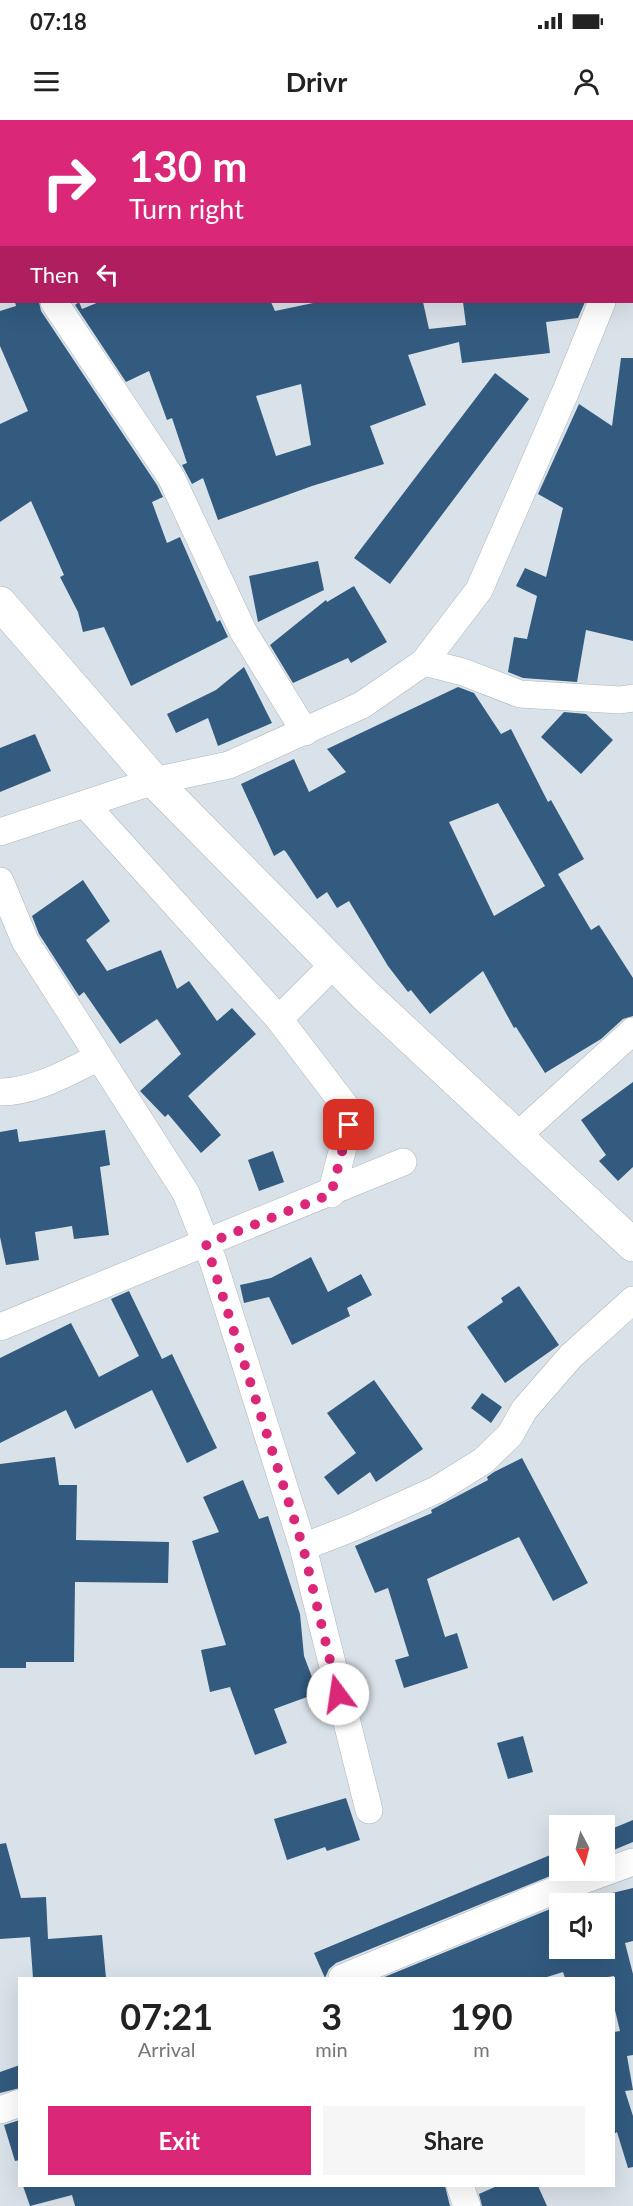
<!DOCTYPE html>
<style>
:root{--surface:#fff;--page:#f6f6f6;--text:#222;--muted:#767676;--accent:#db2777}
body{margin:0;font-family:Lato,sans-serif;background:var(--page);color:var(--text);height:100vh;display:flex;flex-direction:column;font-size:22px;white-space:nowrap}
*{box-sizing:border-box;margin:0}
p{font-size:20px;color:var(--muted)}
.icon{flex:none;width:33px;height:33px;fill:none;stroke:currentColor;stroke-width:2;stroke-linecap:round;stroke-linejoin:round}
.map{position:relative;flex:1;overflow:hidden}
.drawer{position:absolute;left:18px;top:1857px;width:597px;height:210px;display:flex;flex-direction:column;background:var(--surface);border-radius:0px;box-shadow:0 6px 24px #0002}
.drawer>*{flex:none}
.top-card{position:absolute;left:0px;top:0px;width:633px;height:183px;box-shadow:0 6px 24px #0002;background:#db2777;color:#fff;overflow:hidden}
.needle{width:39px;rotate:173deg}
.buttons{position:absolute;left:549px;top:1695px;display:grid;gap:12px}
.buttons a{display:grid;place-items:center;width:66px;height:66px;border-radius:0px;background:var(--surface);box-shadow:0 6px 24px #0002;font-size:30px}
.pin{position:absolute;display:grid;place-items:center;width:51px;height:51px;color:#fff;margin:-26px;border-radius:12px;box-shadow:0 3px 9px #0006}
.me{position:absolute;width:66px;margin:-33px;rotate:346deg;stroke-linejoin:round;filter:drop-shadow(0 0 4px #0008)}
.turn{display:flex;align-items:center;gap:21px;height:126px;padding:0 30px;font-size:27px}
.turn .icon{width:78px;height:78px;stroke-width:2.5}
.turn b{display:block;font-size:42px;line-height:51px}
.then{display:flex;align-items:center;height:57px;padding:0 30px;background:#0003;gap:12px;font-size:22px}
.eta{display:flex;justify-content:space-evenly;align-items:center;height:102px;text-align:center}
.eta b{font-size:36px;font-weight:700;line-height:42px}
.cta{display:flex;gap:12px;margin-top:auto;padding:12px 30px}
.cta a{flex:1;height:69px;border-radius:0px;background:var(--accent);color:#fff;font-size:24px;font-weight:700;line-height:69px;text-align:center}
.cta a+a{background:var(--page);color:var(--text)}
.status{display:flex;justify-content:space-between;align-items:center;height:42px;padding:0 30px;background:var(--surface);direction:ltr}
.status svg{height:16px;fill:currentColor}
header{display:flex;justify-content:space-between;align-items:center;height:78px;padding:0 30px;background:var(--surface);font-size:27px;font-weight:700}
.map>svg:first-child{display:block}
.building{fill:#325b7f;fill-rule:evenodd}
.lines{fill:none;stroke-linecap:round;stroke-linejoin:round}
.minor-casing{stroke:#aeb6bd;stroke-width:28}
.major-casing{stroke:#aeb6bd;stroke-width:34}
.minor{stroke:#fff;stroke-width:27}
.major{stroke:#fff;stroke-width:33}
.route{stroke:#db2777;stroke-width:10;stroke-dasharray:0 18}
</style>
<div class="status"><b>07:18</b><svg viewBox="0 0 49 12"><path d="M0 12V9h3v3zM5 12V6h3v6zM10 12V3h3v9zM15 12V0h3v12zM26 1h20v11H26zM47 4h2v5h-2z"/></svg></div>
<header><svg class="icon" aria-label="menu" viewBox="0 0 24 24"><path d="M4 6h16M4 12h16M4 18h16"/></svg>Drivr<svg class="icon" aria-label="person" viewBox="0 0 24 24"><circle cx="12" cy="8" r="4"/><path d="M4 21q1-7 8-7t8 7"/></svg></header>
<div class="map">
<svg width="633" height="2086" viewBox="0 0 633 2086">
<rect width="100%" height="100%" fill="#dae2e9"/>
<path class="building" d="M15,182H39L41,191L157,365L163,377L152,382L167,423L180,417L217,502L220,500L228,517L131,566L104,507L83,512L78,492L60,457L64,455L31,381L0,402V304L28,291L0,226V191L16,186Z
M79,182L82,189L99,182H271L275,191L318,182H423L429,209L466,205L463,182H585L578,198L546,202L550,233L462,243L459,222L408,235L426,285L370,306L384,344L312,366L218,400L203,358L192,364L182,345L187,343L172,298L167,300L149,251L126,262L75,185ZM301,264L311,325L276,336L256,276Z
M621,238H633V521L586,510L577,562L523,558L508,552L514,517L527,519L537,476L516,466L525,448L546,457L563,388L538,374L579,284L612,306Z
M495,253L529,279L390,464L354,438Z
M318,441L324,470L258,502L249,456Z
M354,466L387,522L351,543L348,538L293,563L270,525L326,480L327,482Z
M244,547L272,603L218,626L208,598L176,613L167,594L216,570Z
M458,567L474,573L501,614L511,609L548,682L551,680L584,739L558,754L591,810L599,805L633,858V896L623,899L601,919L545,953L516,907L514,908L483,851L430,894L411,870L408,872L388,846L349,781L337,788L327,772L317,779L286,732L284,730L274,736L241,664L294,639L309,672L346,652L327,629ZM498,683L545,766L494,796L449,702Z
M564,592L586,594L613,620L581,654L541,617Z
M35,614L51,651L0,672V628Z
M83,760L110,801L86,820L107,851L161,830L177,869L189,861L217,901L232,888L256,914L188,976L221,1015L201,1033L168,994L165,997L140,971L181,934L157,899L120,924L84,872L79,876L39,814L32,796Z
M633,962V1047L618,1061L599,1041L606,1035L581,1000Z
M17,1009L19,1022L105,1010L110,1045L100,1047L109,1115L74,1119L72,1106L35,1112L39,1140L6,1145L0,1117V1012Z
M273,1031L284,1062L259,1071L248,1040Z
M311,1137L328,1172L361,1154L372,1175L347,1188L350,1196L292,1225L269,1177L244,1183L240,1165L271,1158Z
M519,1166L559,1225L505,1263L467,1207L503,1182L501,1178Z
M129,1171L162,1239L172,1234L217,1328L187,1343L152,1270L75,1309L66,1290L0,1323V1238L71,1203L99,1257L139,1236L111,1179Z
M374,1260L423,1329L376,1362L370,1352L338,1375L324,1357L356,1333L327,1293Z
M482,1273L502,1287L491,1303L471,1288Z
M55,1337L59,1365H77L76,1420L169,1422L168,1463L75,1462L74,1542H26V1548H0V1344Z
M522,1338L588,1463L553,1481L519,1417L427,1459L445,1517L457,1513L468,1548L404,1568L395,1540L409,1536L388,1468L375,1473L355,1426L432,1393L431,1390L488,1360L487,1357L494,1352Z
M243,1360L259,1399L268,1396L300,1494L304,1536L318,1573L274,1589L287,1623L255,1635L230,1567L210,1572L201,1530L226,1525L192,1421L219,1412L203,1377Z
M523,1616L533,1652L508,1659L497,1623Z
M346,1678L360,1720L327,1731L325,1727L287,1740L274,1699Z
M633,1700V1722L604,1734V1712Z
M6,1723L21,1778L46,1777L48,1819L102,1815L106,1858H33L30,1817L0,1819V1724Z
M560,1731V1752L336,1843L329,1849L325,1858L314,1833Z
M633,1768V1821L625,1823L633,1854V1935L627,1936L633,1970L625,1971L633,1996V2047L628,2048L617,2012L614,2014V1912L620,1911L614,1886V1856L602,1858H565L563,1852L544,1858H382L560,1785V1828H604V1775Z
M20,1945V1968L0,1973V1952Z
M20,2000V2040L15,2041L4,2005Z
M23,2066H445L450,2086H75L72,2075L30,2086Z
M497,2066H538L547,2086H482L479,2074Z"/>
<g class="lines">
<g class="minor-casing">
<path id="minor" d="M170,0L171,2
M101,2L104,0
M599,2L602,0
M0,53L2,52
M632,92L633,87
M0,110L2,112
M54,182L171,357L243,511L305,612
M424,542L463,552L520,574L620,580L633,578
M85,684L279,899L346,987L349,1005L331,1074
M0,712L154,661L229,645L362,585L424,542L479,470L565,273L602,182
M0,761L25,821L186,1073L213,1141L303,1427
M279,899L334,844
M0,972C35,972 68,952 99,937
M517,1016L633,911
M0,1207L403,1042
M369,1690L303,1427L352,1408L438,1369L483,1341L510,1315L524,1290L571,1236L633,1180
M342,1858L553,1771L633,1742
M0,1990L20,1983
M460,2066L467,2086"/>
</g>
<g class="major-casing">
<path id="major" d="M0,483L154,661L365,875L633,1125"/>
</g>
<use href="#minor" class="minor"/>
<use href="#major" class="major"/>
</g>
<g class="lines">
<path class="route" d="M338,1574L303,1427L206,1124L331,1074L349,1005"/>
</g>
</svg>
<div class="buttons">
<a><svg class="needle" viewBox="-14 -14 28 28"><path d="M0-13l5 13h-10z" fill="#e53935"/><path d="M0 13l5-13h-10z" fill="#767676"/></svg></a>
<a><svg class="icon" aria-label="sound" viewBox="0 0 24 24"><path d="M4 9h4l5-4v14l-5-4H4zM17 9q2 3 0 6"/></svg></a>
</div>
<div class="pin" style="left:349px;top:1005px;background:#d93025"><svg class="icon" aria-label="arrive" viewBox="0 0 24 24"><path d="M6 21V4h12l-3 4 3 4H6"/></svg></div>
<svg class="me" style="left:338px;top:1574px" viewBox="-20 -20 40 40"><circle r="19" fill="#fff"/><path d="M0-13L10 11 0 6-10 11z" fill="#db2777"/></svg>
<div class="top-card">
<div class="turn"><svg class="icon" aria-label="right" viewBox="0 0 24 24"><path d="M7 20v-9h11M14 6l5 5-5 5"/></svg><div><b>130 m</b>Turn right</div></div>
<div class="then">Then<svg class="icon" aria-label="left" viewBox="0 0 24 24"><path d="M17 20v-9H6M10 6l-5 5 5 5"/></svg></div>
</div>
<section class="drawer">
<div class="eta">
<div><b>07:21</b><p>Arrival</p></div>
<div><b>3</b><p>min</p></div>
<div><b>190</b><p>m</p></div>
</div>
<div class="cta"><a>Exit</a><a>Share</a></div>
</section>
</div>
